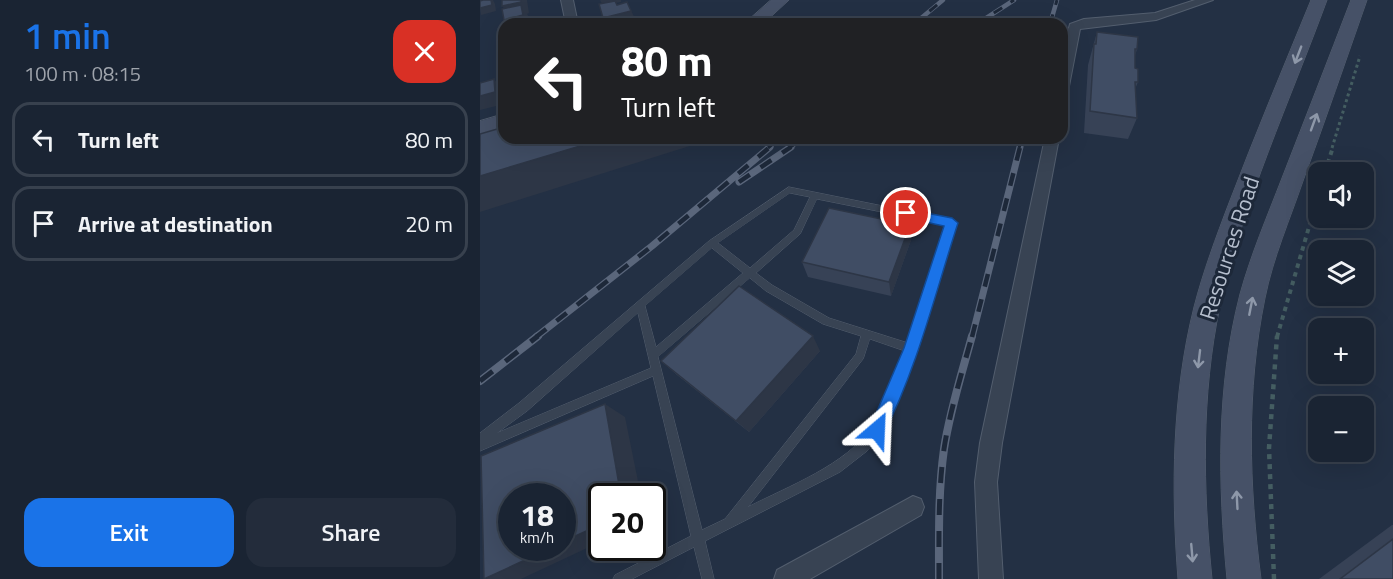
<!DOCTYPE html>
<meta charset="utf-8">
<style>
:root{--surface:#1a2433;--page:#232c3b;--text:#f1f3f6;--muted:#9fa4ac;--line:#38414e;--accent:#1a73e8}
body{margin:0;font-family:"Titillium Web",sans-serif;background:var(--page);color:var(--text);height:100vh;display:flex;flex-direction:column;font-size:22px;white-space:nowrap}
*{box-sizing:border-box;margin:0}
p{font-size:20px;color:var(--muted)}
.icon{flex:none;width:33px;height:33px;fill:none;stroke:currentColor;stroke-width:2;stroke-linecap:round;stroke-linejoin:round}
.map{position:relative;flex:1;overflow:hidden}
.sheet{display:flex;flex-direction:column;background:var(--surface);width:480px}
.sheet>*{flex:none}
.hud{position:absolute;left:18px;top:18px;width:570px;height:126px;border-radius:18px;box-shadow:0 6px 24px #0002,0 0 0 2px var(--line);background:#202124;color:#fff;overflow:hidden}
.tools{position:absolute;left:828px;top:162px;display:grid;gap:12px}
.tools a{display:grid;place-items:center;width:66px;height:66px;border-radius:12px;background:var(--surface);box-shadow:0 6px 24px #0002,0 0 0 2px var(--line);font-size:30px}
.speed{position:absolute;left:18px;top:483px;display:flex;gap:12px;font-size:30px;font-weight:700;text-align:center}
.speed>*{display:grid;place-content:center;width:78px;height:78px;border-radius:50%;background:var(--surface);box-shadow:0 6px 24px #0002,0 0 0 2px var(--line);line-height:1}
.speed small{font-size:15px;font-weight:400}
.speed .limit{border:3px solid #111;border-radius:9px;background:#fff;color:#111}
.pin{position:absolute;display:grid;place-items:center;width:51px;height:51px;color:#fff;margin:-26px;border:3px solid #fff;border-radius:50%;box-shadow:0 2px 6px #0007}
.me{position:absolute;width:66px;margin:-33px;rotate:26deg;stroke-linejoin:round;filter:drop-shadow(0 0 4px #0008)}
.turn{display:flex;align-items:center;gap:21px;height:126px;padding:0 24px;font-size:27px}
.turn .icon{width:78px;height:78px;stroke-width:2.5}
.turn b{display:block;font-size:42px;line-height:51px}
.round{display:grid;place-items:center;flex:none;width:63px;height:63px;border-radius:18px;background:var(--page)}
.head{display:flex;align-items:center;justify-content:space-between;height:102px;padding:0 24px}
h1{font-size:36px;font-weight:600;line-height:45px;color:var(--accent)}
.cta{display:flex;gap:12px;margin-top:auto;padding:12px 24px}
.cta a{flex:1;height:69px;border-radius:18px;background:var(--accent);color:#fff;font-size:24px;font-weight:600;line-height:69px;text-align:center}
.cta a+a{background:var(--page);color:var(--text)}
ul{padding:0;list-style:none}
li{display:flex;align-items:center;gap:18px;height:75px;margin:0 12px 9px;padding:0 12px;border:3px solid var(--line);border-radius:18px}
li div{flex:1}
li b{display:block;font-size:22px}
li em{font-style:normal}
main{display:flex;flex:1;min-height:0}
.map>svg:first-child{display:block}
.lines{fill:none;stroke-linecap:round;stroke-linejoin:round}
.lane-casing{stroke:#535e6e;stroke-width:1}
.street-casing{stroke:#535e6e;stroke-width:2}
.secondary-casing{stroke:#535e6e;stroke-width:1}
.path-far2{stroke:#445d61;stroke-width:3;stroke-dasharray:3 3;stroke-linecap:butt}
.path-far1{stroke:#445d61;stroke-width:4;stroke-dasharray:4.5 4.5;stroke-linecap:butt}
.path{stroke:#445d61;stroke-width:4.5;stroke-dasharray:5 5;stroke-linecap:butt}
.lane{fill:#384353;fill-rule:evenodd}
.street{fill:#384353;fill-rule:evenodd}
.secondary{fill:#465167;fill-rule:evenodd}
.rail-far2-casing{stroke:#5a667b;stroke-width:4.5}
.rail-far1-casing{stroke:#5a667b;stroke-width:7}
.rail-casing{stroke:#5a667b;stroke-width:8}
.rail-far2{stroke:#1d2839;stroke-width:3;stroke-dasharray:10;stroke-linecap:butt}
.rail-far1{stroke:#1d2839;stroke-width:4.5;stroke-dasharray:13;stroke-linecap:butt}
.rail{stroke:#1d2839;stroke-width:5;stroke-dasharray:16;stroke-linecap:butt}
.wall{fill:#374256}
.shaded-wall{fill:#2d3646}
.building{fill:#404d64;stroke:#2d3646;stroke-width:1.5}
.oneway{stroke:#8e98a9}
.route{fill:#1a73e8;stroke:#114b97;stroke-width:1.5}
.labels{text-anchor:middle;stroke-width:6;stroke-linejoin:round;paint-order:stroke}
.street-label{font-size:22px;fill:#b5becd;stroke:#1d2839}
</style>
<main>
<section class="sheet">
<div class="head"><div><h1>1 min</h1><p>100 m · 08:15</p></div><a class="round" style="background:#d93025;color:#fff"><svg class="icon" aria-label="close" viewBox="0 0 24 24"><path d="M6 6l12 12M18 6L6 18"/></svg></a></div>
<ul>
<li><svg class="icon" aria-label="left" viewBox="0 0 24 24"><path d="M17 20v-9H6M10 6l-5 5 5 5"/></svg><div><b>Turn left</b></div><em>80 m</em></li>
<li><svg class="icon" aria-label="arrive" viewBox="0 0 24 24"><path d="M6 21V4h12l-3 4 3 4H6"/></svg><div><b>Arrive at destination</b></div><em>20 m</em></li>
</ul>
<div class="cta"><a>Exit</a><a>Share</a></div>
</section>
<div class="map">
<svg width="913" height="579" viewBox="0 0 913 579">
<rect width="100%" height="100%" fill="#233044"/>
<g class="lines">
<g class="lane-casing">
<path id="lane" d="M309,187L472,220L476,223L436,348L412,410L401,434L387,451L360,472L225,541L234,579H222L214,547L152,579H133L135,575L211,536L173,376L0,451V433L39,403L229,241ZM310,193L330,197L314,230L270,268L238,243ZM337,199L467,225L428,343L349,318L292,285L276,273L320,234ZM232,248L263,273L176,347L165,306ZM270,278L286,291L343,324L381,336L376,354L245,519L222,530L178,357ZM158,313L171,368L17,433L47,411ZM390,339L425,351C416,375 407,406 392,427C366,465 309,486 268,507L383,359Z"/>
</g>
<g class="street-casing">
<path id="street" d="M81,0H93L98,24H86Z
M715,0H733L676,20L600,29L589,86L582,90V55L590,24L604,19L675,13Z
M565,138H579L522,443L517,482L523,579H499L495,482L500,443Z
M433,496L441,499L444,507L441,515L330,579H294L297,570Z"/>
</g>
<g class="secondary-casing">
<path id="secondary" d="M291,0H309L283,24H264Z
M831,0H847C811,98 762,205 740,306C721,395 723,489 732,579H698C691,489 692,395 714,307C723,272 736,237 749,203C775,135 803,68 831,0Z
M871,0H887C866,60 845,121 823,181C810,219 793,258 785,298C766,391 769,485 781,579H747C738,484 736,387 760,294C771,254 787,217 802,178C825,119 848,60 871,0Z
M24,114V128L0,135V121Z"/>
</g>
<path class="path-far2" d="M852,148L880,56"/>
<path class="path-far1" d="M845,172L853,147
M797,337L838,196"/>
<path class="path" d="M794,579L789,448L797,336"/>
<use href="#lane" class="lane"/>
<use href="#street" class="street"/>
<use href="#secondary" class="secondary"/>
<g class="rail-far2-casing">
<path id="rail-far2" d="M434,24L463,0
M497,24L534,0
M570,24L577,0
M288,148L300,138
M309,148L324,138
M539,148L542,138"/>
</g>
<g class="rail-far1-casing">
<path id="rail-far1" d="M259,182L311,147
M56,337L172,246L290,147
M492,337L540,147"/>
</g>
<g class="rail-casing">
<path id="rail" d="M0,381L58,336
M459,579C459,536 458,492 464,449C470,410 482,373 492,336"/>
</g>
<use href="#rail-far2" class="rail-far2"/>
<use href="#rail-far1" class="rail-far1"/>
<use href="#rail" class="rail"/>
</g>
<path class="wall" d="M617,32L657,49L655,56V68L658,82L655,89L657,118L648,139L604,133L608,65Z
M431,240L411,296L328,277L322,262Z
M340,351L269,432L197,375L181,361Z
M912,525H913V579H839Z"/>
<path class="shaded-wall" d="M11,0H13L15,4L16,11L1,15L0,8Z
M41,0H47L49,13L47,14L49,17L51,24H26L24,20L31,17L22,6Z
M120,0H141V2L136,3L142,14L147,2L157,23L153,24H126L123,18V6Z
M14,79L24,91V104L0,110V96Z
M127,138H235L0,212V176Z
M430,225L431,240L411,296L409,282Z
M333,336L340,351L269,432L256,421Z
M125,404L145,417L161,496H141Z
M122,524V541L41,579H5L71,548H82V542Z"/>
<path class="building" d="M3,0H11L12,5L0,8V1Z
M22,0H41V2L22,6Z
M135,1L137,5L147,2L151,11L123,18L119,4Z
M41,5L43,15L24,20L22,9Z
M145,18L147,24H124Z
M22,28H24V43Z
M617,32L658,37L657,49H655V68L658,69V82H655L657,118L610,111L614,44H616Z
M14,79L15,92L0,96V83Z
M24,127V138H127L0,176V134Z
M349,208L430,225L409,282L322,262Z
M259,286L333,336L256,421L181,361Z
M125,404L141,496H122V524L82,542V496H32V548H71L4,579L1,456Z
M913,539V579H860Z"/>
<defs><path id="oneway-shaft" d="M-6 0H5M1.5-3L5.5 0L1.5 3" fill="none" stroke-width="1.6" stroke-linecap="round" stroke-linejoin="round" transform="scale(1.5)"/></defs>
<g class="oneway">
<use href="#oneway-shaft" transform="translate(818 55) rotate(111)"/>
<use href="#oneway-shaft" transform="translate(834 122) rotate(-70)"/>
<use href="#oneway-shaft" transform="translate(771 306) rotate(-79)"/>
<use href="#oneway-shaft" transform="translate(719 359) rotate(97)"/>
<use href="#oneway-shaft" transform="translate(757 500) rotate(-93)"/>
<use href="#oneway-shaft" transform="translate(712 553) rotate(85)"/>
</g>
<path class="route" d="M426,209L472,218L478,223C455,294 437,369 403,435L397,438L391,435L389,430L424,348L464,226L422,217L420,213L422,210Z"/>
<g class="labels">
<g class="street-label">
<text transform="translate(749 248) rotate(-72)" y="8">Resources Road</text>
</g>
</g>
</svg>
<div class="tools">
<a><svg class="icon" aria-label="sound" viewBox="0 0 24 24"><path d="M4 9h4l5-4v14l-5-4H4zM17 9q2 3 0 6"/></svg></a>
<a><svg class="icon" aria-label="layers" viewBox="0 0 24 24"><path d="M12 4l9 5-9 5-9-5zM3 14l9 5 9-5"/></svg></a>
<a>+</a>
<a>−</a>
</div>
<div class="speed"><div>18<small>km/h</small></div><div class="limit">20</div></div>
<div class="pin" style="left:426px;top:213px;background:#d93025"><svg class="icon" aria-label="arrive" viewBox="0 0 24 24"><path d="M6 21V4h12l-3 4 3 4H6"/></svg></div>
<svg class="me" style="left:397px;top:430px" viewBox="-20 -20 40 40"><path d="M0-17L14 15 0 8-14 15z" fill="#1a73e8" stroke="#fff" stroke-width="4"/></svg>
<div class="hud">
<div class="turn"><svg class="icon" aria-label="left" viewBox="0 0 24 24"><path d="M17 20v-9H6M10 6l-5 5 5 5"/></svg><div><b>80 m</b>Turn left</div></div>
</div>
</div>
</main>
